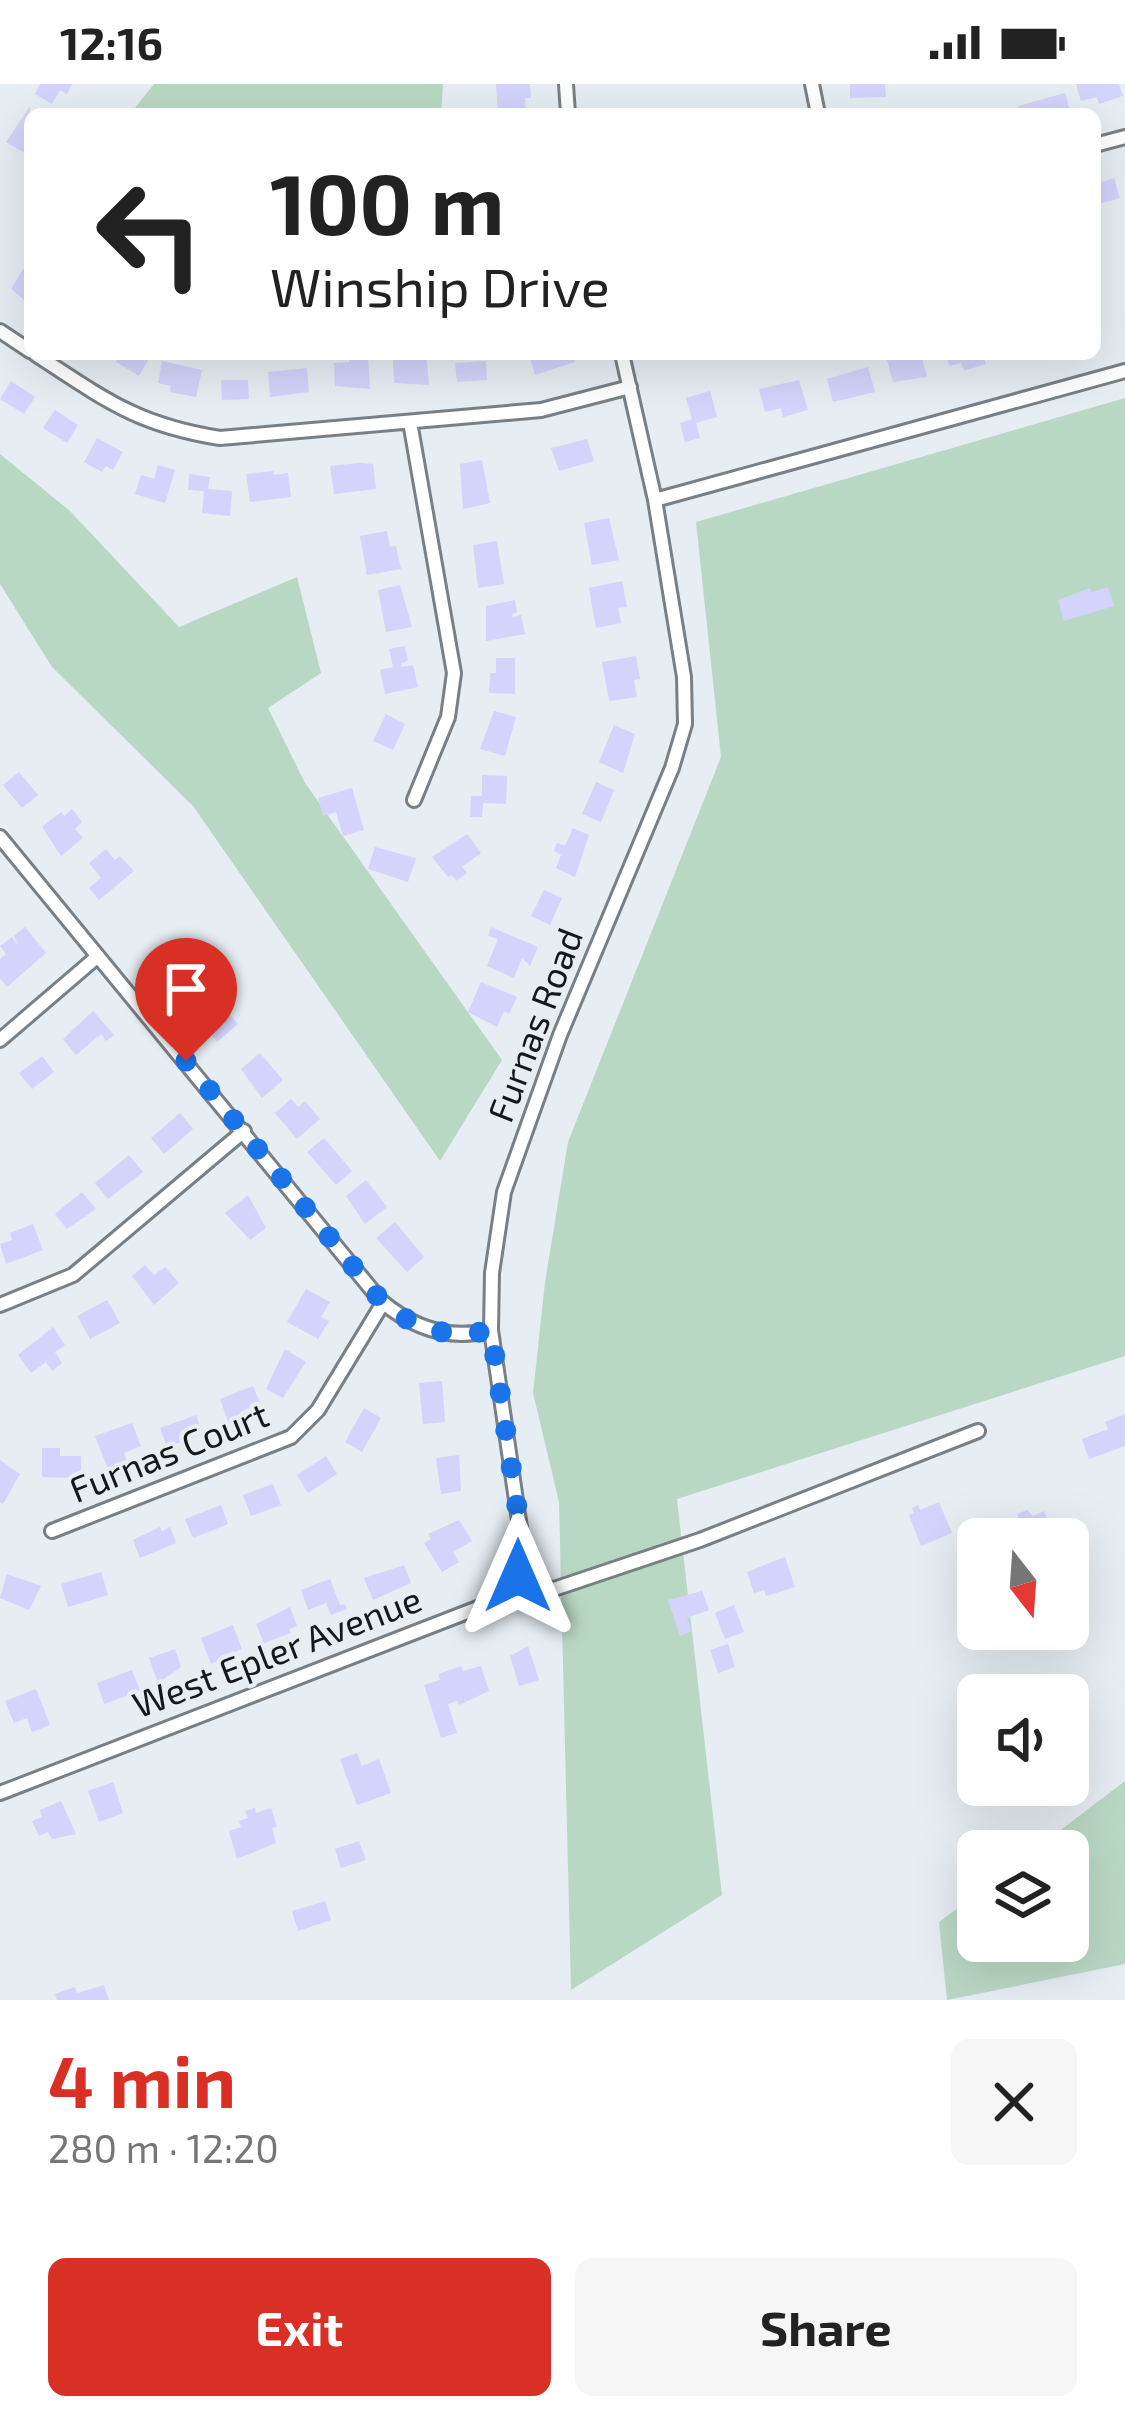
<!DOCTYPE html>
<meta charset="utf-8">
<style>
:root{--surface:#fff;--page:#f6f6f6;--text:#222;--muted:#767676;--accent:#d93025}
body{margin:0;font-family:"Exo 2",sans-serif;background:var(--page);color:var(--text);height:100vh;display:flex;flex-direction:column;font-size:45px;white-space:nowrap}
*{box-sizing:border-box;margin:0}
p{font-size:39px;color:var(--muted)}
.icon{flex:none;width:66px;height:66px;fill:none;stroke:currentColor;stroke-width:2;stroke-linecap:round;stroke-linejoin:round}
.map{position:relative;height:1916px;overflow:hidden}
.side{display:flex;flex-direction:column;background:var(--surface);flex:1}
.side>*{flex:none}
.banner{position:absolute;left:24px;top:24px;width:1077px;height:252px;border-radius:18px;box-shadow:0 12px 48px #0002;background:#fff;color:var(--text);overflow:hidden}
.needle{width:78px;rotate:163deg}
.fabs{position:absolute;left:957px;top:1434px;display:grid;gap:24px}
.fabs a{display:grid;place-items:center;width:132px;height:132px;border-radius:18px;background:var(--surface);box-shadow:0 12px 48px #0002;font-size:60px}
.pin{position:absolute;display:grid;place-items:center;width:102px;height:102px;color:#fff;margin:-123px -51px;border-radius:50% 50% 50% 0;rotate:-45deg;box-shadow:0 0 12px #0007}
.pin .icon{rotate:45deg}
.me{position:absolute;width:132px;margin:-66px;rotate:0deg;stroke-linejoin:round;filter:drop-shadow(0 0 9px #0008)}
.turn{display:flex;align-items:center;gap:42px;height:252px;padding:0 48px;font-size:54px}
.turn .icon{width:156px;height:156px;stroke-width:2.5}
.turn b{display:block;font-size:84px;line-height:102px}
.round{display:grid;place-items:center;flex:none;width:126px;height:126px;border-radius:18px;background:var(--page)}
.head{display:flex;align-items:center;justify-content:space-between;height:204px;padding:0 48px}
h1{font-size:72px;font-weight:700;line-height:90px;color:var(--accent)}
.primary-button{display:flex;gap:24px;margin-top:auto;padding:24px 48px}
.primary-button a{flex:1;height:138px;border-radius:18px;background:var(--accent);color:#fff;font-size:48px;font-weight:700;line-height:138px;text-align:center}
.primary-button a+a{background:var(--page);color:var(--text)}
.status{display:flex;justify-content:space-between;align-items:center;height:84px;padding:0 60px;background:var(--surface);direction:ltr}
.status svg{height:33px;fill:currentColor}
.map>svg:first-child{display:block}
.green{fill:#b9d8c4}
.building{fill:#d3d3fb}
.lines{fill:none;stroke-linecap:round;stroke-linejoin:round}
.minor-casing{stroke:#798085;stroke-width:18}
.minor{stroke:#fff;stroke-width:12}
.route{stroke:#1a73e8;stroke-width:21;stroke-dasharray:0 37.8}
.labels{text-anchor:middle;stroke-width:9;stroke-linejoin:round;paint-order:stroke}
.street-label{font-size:36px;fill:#15171a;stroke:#e6edf3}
</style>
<div class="status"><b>12:16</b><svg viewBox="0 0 49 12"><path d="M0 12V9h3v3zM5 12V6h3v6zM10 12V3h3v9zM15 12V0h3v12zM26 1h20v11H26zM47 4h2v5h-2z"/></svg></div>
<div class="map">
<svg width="1125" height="1916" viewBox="0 0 1125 1916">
<rect width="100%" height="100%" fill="#e6edf3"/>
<path class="green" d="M154,0H443L441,30H130Z
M1125,314V1272L677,1415L722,1811L571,1906L559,1418L533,1309L545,1198L568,1058L721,673L696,438Z
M0,370L70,427L179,543L297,493L321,589L268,624L305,699L502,976L440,1077L193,722L52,583L0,500Z
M1125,1697V1880L947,1916L939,1838L978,1809V1857H1068V1767H1033Z"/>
<path class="building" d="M40,0H72L67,10L60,6L52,20L35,10Z
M496,0H530L531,14H525L526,30H498Z
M850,0H885L886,13L850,14Z
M1076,0H1119L1123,12L1099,20L1097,13L1081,17Z
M1065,9L1071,30H1020L1018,22Z
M30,22V72L6,58Z
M1114,94L1120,114L1095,121V100Z
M23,185L30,190V221L11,205Z
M110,270H152L139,292L116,278L118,274Z
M349,270H368L370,305L335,302L334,279L349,278Z
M408,270H426L429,301L394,299L393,275L409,274Z
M529,270H573L575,278L535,291Z
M902,270H921L927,293L893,298L887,276Z
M946,270H983L986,280L964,287L961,279L949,282Z
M162,277L202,286L196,313L170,308L171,302L158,299Z
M486,277L487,296L457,298L455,279Z
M868,283L875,308L833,318L827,295Z
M307,284L309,308L270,313L268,288Z
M221,296H248L249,315L222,316Z
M799,296L808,326L783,333L781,324L765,328L759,305Z
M11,297L35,313L24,330L0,315Z
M710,307L717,333L696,339L700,354L685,358L680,339L692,335L686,314Z
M55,326L78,341L67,359L43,344Z
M97,354L123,368L113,386L106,382L102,388L84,378Z
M587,355L594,377L559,387L551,364Z
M482,376L490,419L463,425L460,380Z
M359,379L373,380L376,405L334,410L330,382Z
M158,381L175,386L165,419L135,410L141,391L154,395Z
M273,387L274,391L288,389L291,413L250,418L246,390Z
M189,390L210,393L208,405L232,407L230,432L202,429L204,407L188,406Z
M609,434L619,476L592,481L584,439Z
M387,447L390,463L396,462L401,485L367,491L360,452Z
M497,457L504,500L478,504L473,461Z
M622,497L627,523L618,524L621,539L596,544L589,504Z
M400,501L412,543L386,548L378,506Z
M1108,503L1114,522L1064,537L1058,516L1090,504L1092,508Z
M515,516L517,528L512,530L513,533L521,531L525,550L486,557V522Z
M405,562L408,577L401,579L402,583L413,581L418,603L385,610L380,586L393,583L389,565Z
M636,572L640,595L634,596L637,613L609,617L602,578Z
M496,574H515V610L489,609L490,589H496Z
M494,627L516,633L505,672L480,665Z
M386,630L405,640L393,666L373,657Z
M614,641L635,650L623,689L599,678Z
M19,688L38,711L22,724L3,701Z
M482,691L507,692L506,720L483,719L482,733H470L471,712H482Z
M596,698L614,706L601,738L582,730Z
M352,704L364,746L343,752L336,728L323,732L318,714Z
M72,725L82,738L75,745L83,754L61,772L42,743L61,728L64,732Z
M573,744L589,751L575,793L556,784L561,771L554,767L557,759L565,762Z
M467,750L481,769L462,783L467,789L456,797L452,791L448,793L432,773Z
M375,763L416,774L408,798L368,785Z
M106,765L115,776L120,772L134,787L99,816L89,804L101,794L89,779Z
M544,806L562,814L550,841L531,832Z
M25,843L46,869L7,903L0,894V875L6,870L0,862L12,853L18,861L14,852Z
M491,843L538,863L530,882L522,874L514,894L487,882L498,855L488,852Z
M170,865L180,878L188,873L204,894L178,913L155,877Z
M481,898L517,913L509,930L504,927L497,943L468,928Z
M216,914L238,940L217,958L196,931Z
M93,927L114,951L106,957L101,950L76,971L63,955Z
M260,969L283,996L262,1014L241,985Z
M42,972L54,988L32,1005L19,989Z
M291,1015L298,1023L305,1017L320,1035L297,1055L275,1029Z
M180,1029L193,1045L164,1070L151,1054Z
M324,1054L352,1087L336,1101L307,1068Z
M129,1071L143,1088L108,1115L95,1099Z
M366,1096L387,1123L365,1140L346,1112Z
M82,1108L96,1125L67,1145L55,1130Z
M248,1111L266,1144L250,1156L225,1129Z
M395,1138L424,1173L407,1188L376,1154Z
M33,1140L43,1166L6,1180L0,1160L12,1156L10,1149Z
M145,1181L154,1191L165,1183L179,1199L154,1221L132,1192Z
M306,1205L330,1218L321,1233L329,1237L318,1255L287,1238Z
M107,1216L120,1239L90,1255L77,1232Z
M53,1243L65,1261L55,1268L62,1279L52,1287L46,1278L31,1289L18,1271Z
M285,1265L306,1278L283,1314L266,1305Z
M442,1297L445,1338L423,1340L419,1299Z
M253,1302L260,1319L240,1328L243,1335L229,1340L220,1315Z
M364,1324L381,1334L362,1368L345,1358Z
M1125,1330V1362L1089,1375L1082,1355L1108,1345L1105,1338Z
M196,1331L203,1350L167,1363L160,1344Z
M132,1339L141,1362L124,1369L127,1378L108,1385L95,1352Z
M42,1364H60V1372H81V1394L42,1393Z
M459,1371L461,1407L441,1410L436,1374Z
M326,1372L337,1390L308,1409L297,1391Z
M0,1376L20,1390L3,1420L0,1418Z
M273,1400L281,1421L251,1432L243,1411Z
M939,1418L952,1449L921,1462L909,1431L914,1429L912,1424L918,1421L920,1426Z
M221,1421L228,1440L193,1454L185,1435Z
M1027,1426L1033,1432L1044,1427L1054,1455H1021L1015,1437L1019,1435L1017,1430Z
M459,1436L472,1457L453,1468L459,1478L442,1488L424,1459L431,1455L428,1450Z
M160,1443L162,1447L170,1443L176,1459L140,1474L133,1456Z
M785,1473L795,1503L766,1512L764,1506L754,1509L747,1488Z
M404,1481L411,1499L373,1516L364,1494Z
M101,1488L108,1511L68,1523L61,1500Z
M7,1490L41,1502L29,1526L0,1514Z
M330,1495L340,1521L345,1520L347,1525L331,1531L326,1519L308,1526L301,1506Z
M702,1507L709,1526L687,1534L692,1547L680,1552L668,1516Z
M734,1521L744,1548L725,1555L715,1529Z
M290,1523L297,1542L289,1545L291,1549L264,1559L256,1540Z
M233,1541L242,1565L211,1580L201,1554Z
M728,1560L735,1583L718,1589L710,1566Z
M528,1562L539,1596L519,1602L510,1572Z
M175,1565L181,1583L158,1599L149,1574Z
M461,1582L463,1587L481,1582L489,1607L459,1621L457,1617L448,1620L457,1649L441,1654L424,1601L440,1596L439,1590Z
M132,1586L140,1607L104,1620L97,1599Z
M36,1605L50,1641L32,1648L27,1634L14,1639L5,1617Z
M357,1669L362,1682L379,1675L391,1709L357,1721L340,1675Z
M113,1698L123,1729L99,1738L88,1707Z
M61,1717L76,1750L52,1755L48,1748L39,1752L32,1737L42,1733L40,1726Z
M255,1724L256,1729L271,1724L277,1743L272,1744L276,1759L237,1775L229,1747L241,1743L239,1737L248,1734L245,1727Z
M359,1757L366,1776L341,1784L335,1765Z
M325,1817L331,1836L298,1847L292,1827Z
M104,1901L109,1916H57L55,1910L75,1903L77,1909Z"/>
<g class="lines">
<g class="minor-casing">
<path id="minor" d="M566,0L568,30
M812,0L818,30
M1095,61L1125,53
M0,247L30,267
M35,270C104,315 137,341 220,354L541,326L630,303
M410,338L454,589L448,633L414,716
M655,416L1125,287
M0,753L381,1217C413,1244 449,1257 491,1246
M0,956L98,872
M0,1221L73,1191L244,1047
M52,1447L291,1353L318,1326L383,1219
M515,1498L554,1505L700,1456L978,1347
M0,1709L488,1520C514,1505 524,1488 522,1457L491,1246L492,1189L504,1108L560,951L672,684L685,640L684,593L655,416L622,270"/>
</g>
<use href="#minor" class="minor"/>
</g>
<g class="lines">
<path class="route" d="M186,977L383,1219C415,1245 450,1256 491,1246L522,1457L518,1492"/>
</g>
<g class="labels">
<g class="street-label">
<text transform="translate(535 941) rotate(-69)" y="13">Furnas Road</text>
<text transform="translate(169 1368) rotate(-22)" y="13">Furnas Court</text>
<text transform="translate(277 1568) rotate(-21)" y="13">West Epler Avenue</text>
</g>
</g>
</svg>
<div class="fabs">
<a><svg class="needle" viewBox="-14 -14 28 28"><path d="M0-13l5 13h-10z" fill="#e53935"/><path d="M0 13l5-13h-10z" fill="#767676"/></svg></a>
<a><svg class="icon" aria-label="sound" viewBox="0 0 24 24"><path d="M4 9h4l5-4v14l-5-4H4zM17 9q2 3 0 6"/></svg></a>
<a><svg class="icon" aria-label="layers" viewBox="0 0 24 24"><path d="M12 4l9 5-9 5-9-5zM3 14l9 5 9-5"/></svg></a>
</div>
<div class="pin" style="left:186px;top:977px;background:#d93025"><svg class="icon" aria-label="arrive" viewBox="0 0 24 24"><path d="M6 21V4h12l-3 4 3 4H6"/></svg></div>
<svg class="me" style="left:518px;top:1492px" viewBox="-20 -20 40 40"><path d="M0-17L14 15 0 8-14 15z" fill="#1a73e8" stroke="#fff" stroke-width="4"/></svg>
<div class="banner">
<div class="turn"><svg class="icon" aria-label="left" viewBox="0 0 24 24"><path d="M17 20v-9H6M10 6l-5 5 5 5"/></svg><div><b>100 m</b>Winship Drive</div></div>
</div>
</div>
<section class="side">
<div class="head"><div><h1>4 min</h1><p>280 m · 12:20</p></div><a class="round"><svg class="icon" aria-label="close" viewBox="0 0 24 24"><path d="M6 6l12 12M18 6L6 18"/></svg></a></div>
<div class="primary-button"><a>Exit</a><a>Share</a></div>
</section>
